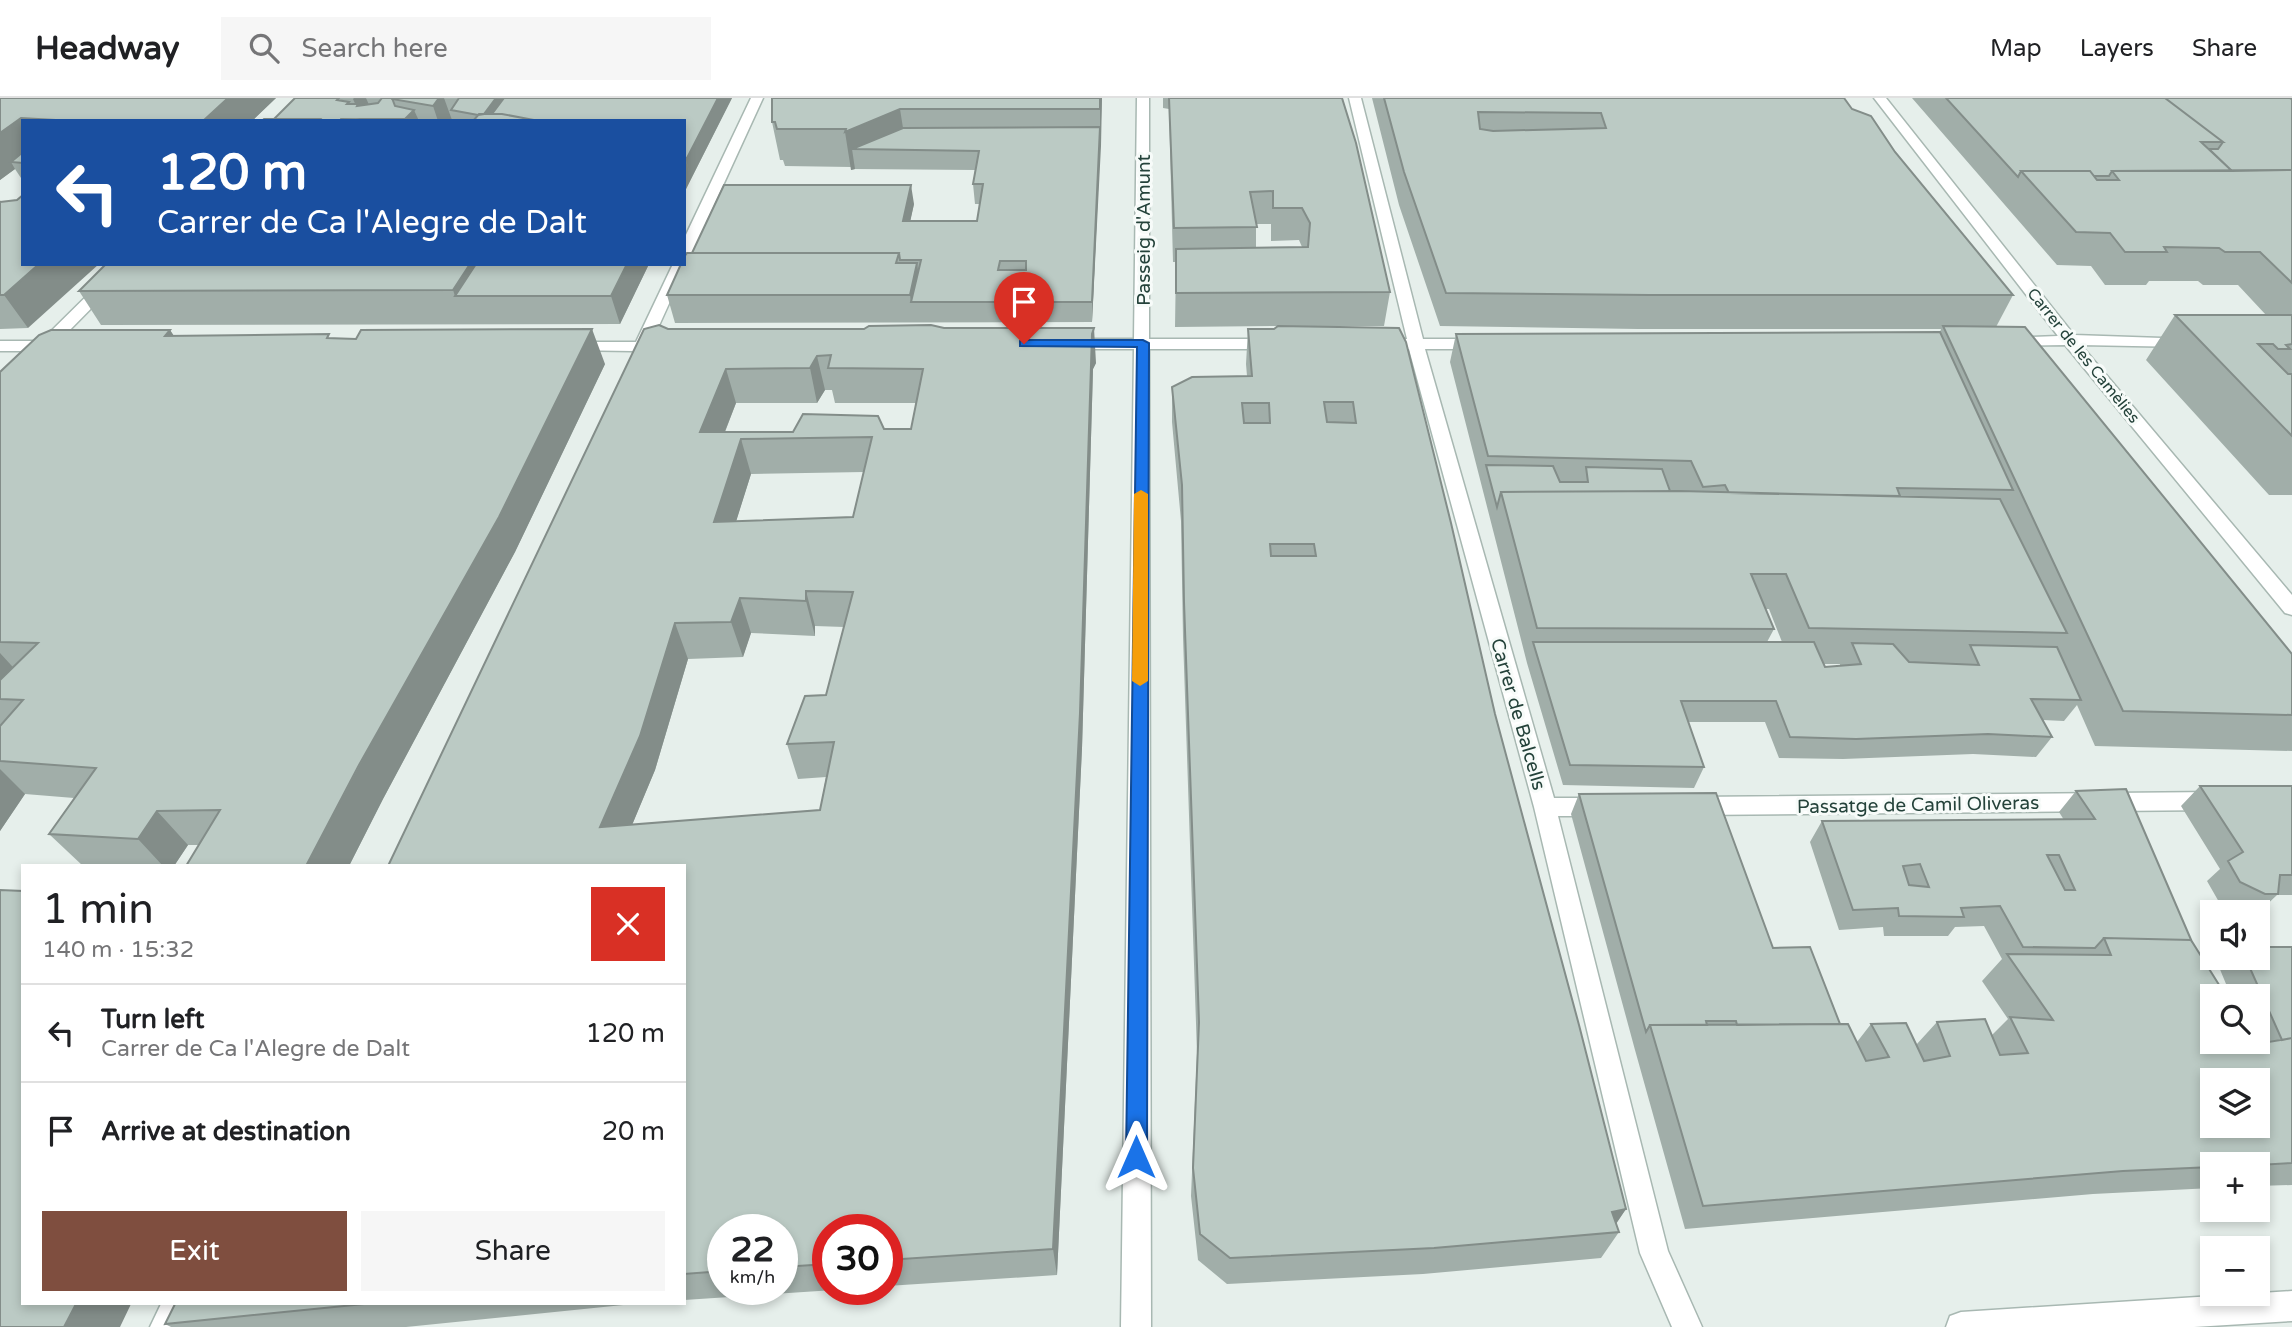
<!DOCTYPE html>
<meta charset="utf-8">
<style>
:root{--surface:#fff;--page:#f6f6f6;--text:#202124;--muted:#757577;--line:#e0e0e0;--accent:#7f4e3f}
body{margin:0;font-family:"Varela Round",sans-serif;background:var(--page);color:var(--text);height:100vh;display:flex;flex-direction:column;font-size:26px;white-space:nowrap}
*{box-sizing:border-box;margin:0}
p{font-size:23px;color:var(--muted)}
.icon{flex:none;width:38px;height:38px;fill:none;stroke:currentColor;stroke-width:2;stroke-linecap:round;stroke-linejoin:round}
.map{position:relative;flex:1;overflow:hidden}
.drawer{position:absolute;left:21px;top:766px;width:665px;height:441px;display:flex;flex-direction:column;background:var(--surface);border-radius:0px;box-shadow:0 4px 10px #0003}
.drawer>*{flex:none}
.top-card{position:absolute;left:21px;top:21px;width:665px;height:147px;border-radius:0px;box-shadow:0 4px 10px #0003;background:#1a4fa0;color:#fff;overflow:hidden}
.tools{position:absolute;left:2200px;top:802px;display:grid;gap:14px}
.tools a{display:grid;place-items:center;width:70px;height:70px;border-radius:0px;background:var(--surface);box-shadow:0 4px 10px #0003;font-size:35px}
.speed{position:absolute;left:707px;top:1116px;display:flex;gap:14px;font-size:35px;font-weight:700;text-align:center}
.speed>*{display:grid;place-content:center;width:91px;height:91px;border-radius:50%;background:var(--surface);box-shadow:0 4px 10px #0003;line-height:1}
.speed small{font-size:18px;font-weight:400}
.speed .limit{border:10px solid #d22;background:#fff;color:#111}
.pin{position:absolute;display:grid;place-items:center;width:60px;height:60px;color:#fff;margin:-72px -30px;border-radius:50% 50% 50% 0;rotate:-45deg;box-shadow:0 0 7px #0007}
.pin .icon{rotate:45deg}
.me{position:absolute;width:77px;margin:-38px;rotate:0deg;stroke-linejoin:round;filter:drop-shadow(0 0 5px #0008)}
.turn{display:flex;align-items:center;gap:24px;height:147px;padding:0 21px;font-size:32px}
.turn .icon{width:91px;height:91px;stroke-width:2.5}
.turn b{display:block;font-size:49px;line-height:60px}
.round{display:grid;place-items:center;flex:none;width:74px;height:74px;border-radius:0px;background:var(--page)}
.overview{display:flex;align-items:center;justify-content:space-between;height:119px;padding:0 21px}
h1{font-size:42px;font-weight:600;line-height:52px}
.cta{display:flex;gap:14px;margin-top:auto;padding:14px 21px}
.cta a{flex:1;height:80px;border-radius:0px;background:var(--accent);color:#fff;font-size:28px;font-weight:600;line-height:80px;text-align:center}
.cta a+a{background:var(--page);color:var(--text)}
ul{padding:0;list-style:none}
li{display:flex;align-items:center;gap:21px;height:98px;padding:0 21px;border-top:2px solid var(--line)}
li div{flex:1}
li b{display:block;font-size:26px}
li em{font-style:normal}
header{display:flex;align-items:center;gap:42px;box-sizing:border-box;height:98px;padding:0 35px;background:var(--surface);border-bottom:2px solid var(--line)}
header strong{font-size:33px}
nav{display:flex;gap:38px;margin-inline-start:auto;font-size:24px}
.search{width:490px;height:63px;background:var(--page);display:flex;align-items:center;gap:18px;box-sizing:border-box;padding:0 24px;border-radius:0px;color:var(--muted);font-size:26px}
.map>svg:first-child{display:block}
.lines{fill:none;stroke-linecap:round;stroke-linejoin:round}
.street-casing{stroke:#a8b8b2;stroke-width:3}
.street{fill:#fff;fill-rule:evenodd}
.wall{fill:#a1aea9;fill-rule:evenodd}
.shaded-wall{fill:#838d89}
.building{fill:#bbcac4;stroke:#838d89;stroke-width:2;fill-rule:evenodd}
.route{fill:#1a73e8;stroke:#114b97;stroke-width:2}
.slow{fill:#f59e0b}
.labels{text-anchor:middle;stroke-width:6;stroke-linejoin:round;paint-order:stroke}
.far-street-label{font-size:16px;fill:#24423a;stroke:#f7fbf9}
.street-label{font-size:19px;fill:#24423a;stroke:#f7fbf9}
</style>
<header>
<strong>Headway</strong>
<div class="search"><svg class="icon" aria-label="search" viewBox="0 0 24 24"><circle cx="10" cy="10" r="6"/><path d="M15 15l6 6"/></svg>Search here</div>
<nav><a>Map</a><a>Layers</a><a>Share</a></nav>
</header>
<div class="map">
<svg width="2292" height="1229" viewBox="0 0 2292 1229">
<rect width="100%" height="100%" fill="#e6efeb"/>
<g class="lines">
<g class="street-casing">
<path id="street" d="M751,0H763L691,157L684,161V141Z
M1137,0H1149V241H1275L1283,246L1275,251H1149L1151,1229H1121L1134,251H1066L1058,246L1066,241H1134Z
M1349,0H1361L1423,241H1482L1490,246L1482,251H1425L1554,700H1602L1610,703L1613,709L1610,715L1602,718H1558L1668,1153L1702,1229H1672L1640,1155L1534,709L1409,251H1377L1369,246L1377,241H1407Z
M1874,0H1886L2074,237L2191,241L2193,244L2191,247L2185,249L2081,247L2292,497V517L2285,515L2065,247L2001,248L1999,245L2007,240L2058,238Z
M684,163L687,166L652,243L669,245L671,248L669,251L648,253L640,258L632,253L566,252L564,249L572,244H636L673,166H684Z
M119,166H135L58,244L62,248L60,251L49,253L6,295L0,297V283L31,253H0V243H41Z
M2215,694L2223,697L2226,703L2223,709L2215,712L1694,717L1686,714L1683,708L1686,702L1694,699Z
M2292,1193V1223L2194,1229H1946L1950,1218L1961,1214Z
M161,1206H191L180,1229H150Z"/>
</g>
<use href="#street" class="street"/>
</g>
<path class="wall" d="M0,0H276L252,23H23V83L15,71L0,82Z
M295,0H732L684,95V23H455V22L451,23H262L274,21Z
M772,0H1102L1092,224L675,225L667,197L692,155L914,106L910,123H977L980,106H975L973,86L975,72L855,71L851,72V69L785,68L783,62H780L772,24Z
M1163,0H1342L1390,194L1384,228H1305L1399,230L1495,616L1626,1111L1616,1125L1619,1134L1601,1160L1423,1176L1227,1186L1198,1162L1191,1098L1197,955L1183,539L1181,423L1172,324V289L1247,278L1246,266L1248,231H1274L1277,228L1175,229L1176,164H1173L1169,11L1163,10ZM1256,126H1271V143L1299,142L1302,149L1256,150Z
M1372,0H1844L1852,11L1895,54L2013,197L1996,229L2292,617V653L2095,648L2077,607L2064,623L2043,622L2052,639L2036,659L1973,656L1843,661L1779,660L1765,624H1688L1704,669L1694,690L1563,687L1527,565L1450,264L1456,236L1940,234L1941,231H1638L1440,228L1399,107ZM1765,511H1769L1782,544H1767L1774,531ZM1824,566H1840V568L1825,569Z
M1912,0H2290L2292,1V397H2269L2146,262L2175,217H2266L2238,187H2203L2198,183H2149L2146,187H2105L2091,168L2057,167Z
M0,102L1,104L28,230L0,231Z
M649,166L620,226L101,227L79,193Z
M944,230L1096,265L1093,271L1082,650L1057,1177L887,1188V1132H828V1192H834L684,1202V768H388L668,231ZM825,292H832L835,305H916L911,331L725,334L736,305H817ZM864,374L853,419L736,423L751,376ZM815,528L844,529L826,597L787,646L798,681L826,679L820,712L632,727L655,672L688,561L743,559L751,535L815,538ZM723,1132H782V1192H723Z
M170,232L174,238L331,240L605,266L515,454L383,701L349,768H186L199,747H188L174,768H83L49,736L74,700L25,696L0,733V274Z
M2200,688H2292V797H2277L2258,815V814H2239L2219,804L2207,783L2220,771L2181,708Z
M2126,691L2212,943H2258V898H2231L2219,869L2230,859H2258L2292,849V1087L2258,1088V1066H2212V1090L2093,1096L1685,1131L1635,952L1571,716L1579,696L1840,926L1857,944L1871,926L1916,947L1937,924L1992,937L2008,921L1982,883L2002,861L1984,828L1955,829L1948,838H1884L1883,829L1839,832L1810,744L1822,723L2064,722L2059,714L2076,693Z
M175,1206H633L406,1229H171L165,1226Z"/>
<path class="shaded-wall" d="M228,0H276L252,23H203Z
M354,0H366L370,9L361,19L353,1Z
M439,0H444L452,22L451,23H438L433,8Z
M496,0H523L507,23L483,18Z
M718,0H732L691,81L686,62Z
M1100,0H1102L1101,48L1092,224V204L1100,29Z
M900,11L906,49L852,51L855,71L851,72L845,34Z
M414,12L419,23H404Z
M21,20L23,23V65L11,64L15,71L0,82V35Z
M684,55L691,81L684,95Z
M911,87L914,106L906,143L903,123Z
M917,165L921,193L911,204L910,197Z
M39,166H99L28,230L4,197Z
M470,166H498L455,198L453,192Z
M627,166H649L620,226L611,198Z
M1094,230L1096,265L1093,271L1082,650L1057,1177L1053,1151L1092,236Z
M592,231L605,266L515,454L383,701L349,768H306Z
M170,232L192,266L165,238Z
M817,258L825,292L817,305L810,270Z
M726,271L736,305L711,369L700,334Z
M741,341L751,376L725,459L714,424Z
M806,493L815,528V538L806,503Z
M740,500L751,535L743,559L731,524Z
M675,525L688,561L655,672L617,763L600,729Z
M0,555L22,579L0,601Z
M0,671L25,696L0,733Z
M157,713L188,747L174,768H163L138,741Z
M1626,1111L1610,1135L1612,1114Z
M76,1206H131L120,1229H64Z"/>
<path class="building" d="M0,0H228L203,23H73L21,20L0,35Z
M295,0H339L337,2L349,4L347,6H358L357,8L378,5L382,0H392L395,8L414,12L405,21H361L321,23L320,21H274Z
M392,0H439L433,8L392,1Z
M459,0H496L484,16L478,17L451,12Z
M504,0H718L686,62L684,55V23H539L502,16H492Z
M772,0H1100V11H900L845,34L846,31H777L775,24H772Z
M1169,0H1342L1356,45L1390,194L1176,195V151L1308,149L1310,125L1302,110H1273V93L1250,94L1257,129L1174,130Z
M1384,0H1844L1852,11L1871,18L1895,54L2013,197H1649L1446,195L1404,74ZM1478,14L1601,15L1606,30L1493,33L1480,31Z
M1946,0H2165L2223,44H2201L2232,73H2112L2109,78H2094L2090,73H2021L2018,79Z
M2165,0H2290L2292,1V72L2232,73L2209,51H2218L2223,44Z
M479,16H502L539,23H473Z
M264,21H320L318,23H262Z
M341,21L426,22L425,23H340Z
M1100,29L1092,204H911L921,162H900L899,155H692L724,87H911L903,123H977L983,86H973L979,53L852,51L903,30ZM1000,163H1026V172H998Z
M23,54V65L11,64Z
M2292,72V185L2260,154H2225L2219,150L2164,149L2167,154H2125L2110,135L2076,134L2021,73H2090L2097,82H2119L2112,73Z
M23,97V166H39L4,197H0V104L17,102Z
M687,155H899L896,165H917L910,197H667L681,166H684V159Z
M106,166H470L453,192L79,193Z
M476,166H627L611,198H455Z
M2175,217H2292V246L2286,247L2290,251H2278L2273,246H2258L2288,276H2292V338Z
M659,227L668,231H864L869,228L931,227L944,230H1094L1092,236L1080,615L1053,1151L887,1162V1132H828V1166L782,1169V1132H723V1173L684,1176V768H388L644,231ZM831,257L828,270L923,271L911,331H884L878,318L803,316L793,334H700L726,271L810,270L817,258ZM872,339L853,419L714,424L741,341ZM806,493L853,494L826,597L805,598L787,646L834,644L820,712L600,729L640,638L675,525L731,524L740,500L806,503Z
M1278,228L1399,230L1406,244L1451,425L1495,616L1579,927L1626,1111L1612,1114L1619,1134L1434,1150L1230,1160L1200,1136L1193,1070L1199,924L1184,504L1182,387L1172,289L1192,279L1252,278L1248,231H1274ZM1324,304H1353L1356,325L1327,324ZM1242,305H1269L1270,325H1244ZM1270,446H1314L1316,458H1271Z
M1943,228L2025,229L2292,556V617L2123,613Z
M592,231L499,419L359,667L306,768H186L220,712L157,713L138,741L49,736L96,670L0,663V628L23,602L0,601V582L38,545L0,544V274L39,237L51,232H170L165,238L329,236L327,240L356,241L361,232Z
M1940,234L2013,392L1897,390L1900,398L1729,395L1725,387L1703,389L1691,363L1488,358L1456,236Z
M1486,367L1553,368L1560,384H1588L1586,369L1662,371L1670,393L1501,394L1497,409Z
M1680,393L2000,401L2067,535L1809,530L1786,476H1751L1774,531L1537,530L1501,394Z
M1533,544H1814L1825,569L1861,566L1852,545L1893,546L1909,564L1979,567L1970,547L2057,549L2081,602L2031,601L2052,639L1988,636L1856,641L1790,639L1776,603H1681L1704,669L1570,667Z
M2200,688H2292V777H2280L2278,796H2265L2240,784L2228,763L2243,754Z
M2126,691L2192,844L2191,842L2104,840L2095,850L2023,849L2000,808L1961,810L1964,819L1899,818L1898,810L1853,812L1822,723L2095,721L2076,693ZM2047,757H2059L2075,792H2065ZM1920,766L1929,789L1909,787L1903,768Z
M1716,695L1773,850L1810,849L1840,926L1737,927L1736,923H1706L1707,927H1650L1646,934L1579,696Z
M0,792L23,793V1206H76L64,1229H0Z
M2104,840L2191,842L2226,898H2212V943H2255L2257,946L2292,940V1065L2258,1067V1066H2212V1069L2123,1073L1703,1108L1650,927L1848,926L1866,963L1889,959L1871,926L1906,925L1924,963L1950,958L1937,924L1985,921L2000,957L2028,955L2010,919L2053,922L2007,856L2111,857ZM2212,982H2258V1027H2212Z
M2258,849H2292V940L2282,942L2245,859H2258Z
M175,1206H364L165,1226Z"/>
<path class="route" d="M1024,242H1143L1149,245L1147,1059L1144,1066L1136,1069L1129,1066L1126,1059L1137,249L1020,248V243Z"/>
<path class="slow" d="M1141,392L1148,396V583L1140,588L1132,583L1134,396Z"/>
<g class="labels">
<g class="far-street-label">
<text transform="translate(2084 257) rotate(51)" y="6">Carrer de les Camèlies</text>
</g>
<g class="street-label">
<text transform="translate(1143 132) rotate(-90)" y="7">Passeig d'Amunt</text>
<text transform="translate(1519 616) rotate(74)" y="7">Carrer de Balcells</text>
<text transform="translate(1918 706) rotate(-1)" y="7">Passatge de Camil Oliveras</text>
</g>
</g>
</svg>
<div class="tools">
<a><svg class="icon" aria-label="sound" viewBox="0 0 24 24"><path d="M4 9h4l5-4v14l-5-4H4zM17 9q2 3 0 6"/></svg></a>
<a><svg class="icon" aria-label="search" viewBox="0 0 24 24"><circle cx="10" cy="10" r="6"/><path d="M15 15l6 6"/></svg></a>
<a><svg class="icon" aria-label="layers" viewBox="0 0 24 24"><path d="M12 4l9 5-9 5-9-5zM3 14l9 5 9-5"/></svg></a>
<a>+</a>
<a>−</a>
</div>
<div class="speed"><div>22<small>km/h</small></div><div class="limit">30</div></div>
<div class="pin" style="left:1024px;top:246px;background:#d93025"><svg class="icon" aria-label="arrive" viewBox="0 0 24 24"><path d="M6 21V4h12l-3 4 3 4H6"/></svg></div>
<svg class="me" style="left:1136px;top:1059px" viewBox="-20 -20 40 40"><path d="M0-17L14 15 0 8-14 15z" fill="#1a73e8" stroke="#fff" stroke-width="4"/></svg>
<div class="top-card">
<div class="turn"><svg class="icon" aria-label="left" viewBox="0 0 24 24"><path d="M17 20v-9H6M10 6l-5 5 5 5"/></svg><div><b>120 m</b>Carrer de Ca l'Alegre de Dalt</div></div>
</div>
<section class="drawer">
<div class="overview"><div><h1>1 min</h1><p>140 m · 15:32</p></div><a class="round" style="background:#d93025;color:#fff"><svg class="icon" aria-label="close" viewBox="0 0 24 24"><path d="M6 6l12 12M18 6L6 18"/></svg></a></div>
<ul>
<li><svg class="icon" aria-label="left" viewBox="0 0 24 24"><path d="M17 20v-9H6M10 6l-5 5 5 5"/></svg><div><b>Turn left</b><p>Carrer de Ca l'Alegre de Dalt</p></div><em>120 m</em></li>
<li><svg class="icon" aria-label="arrive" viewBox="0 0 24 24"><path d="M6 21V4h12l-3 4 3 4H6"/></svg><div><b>Arrive at destination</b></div><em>20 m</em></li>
</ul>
<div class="cta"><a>Exit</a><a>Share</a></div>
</section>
</div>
